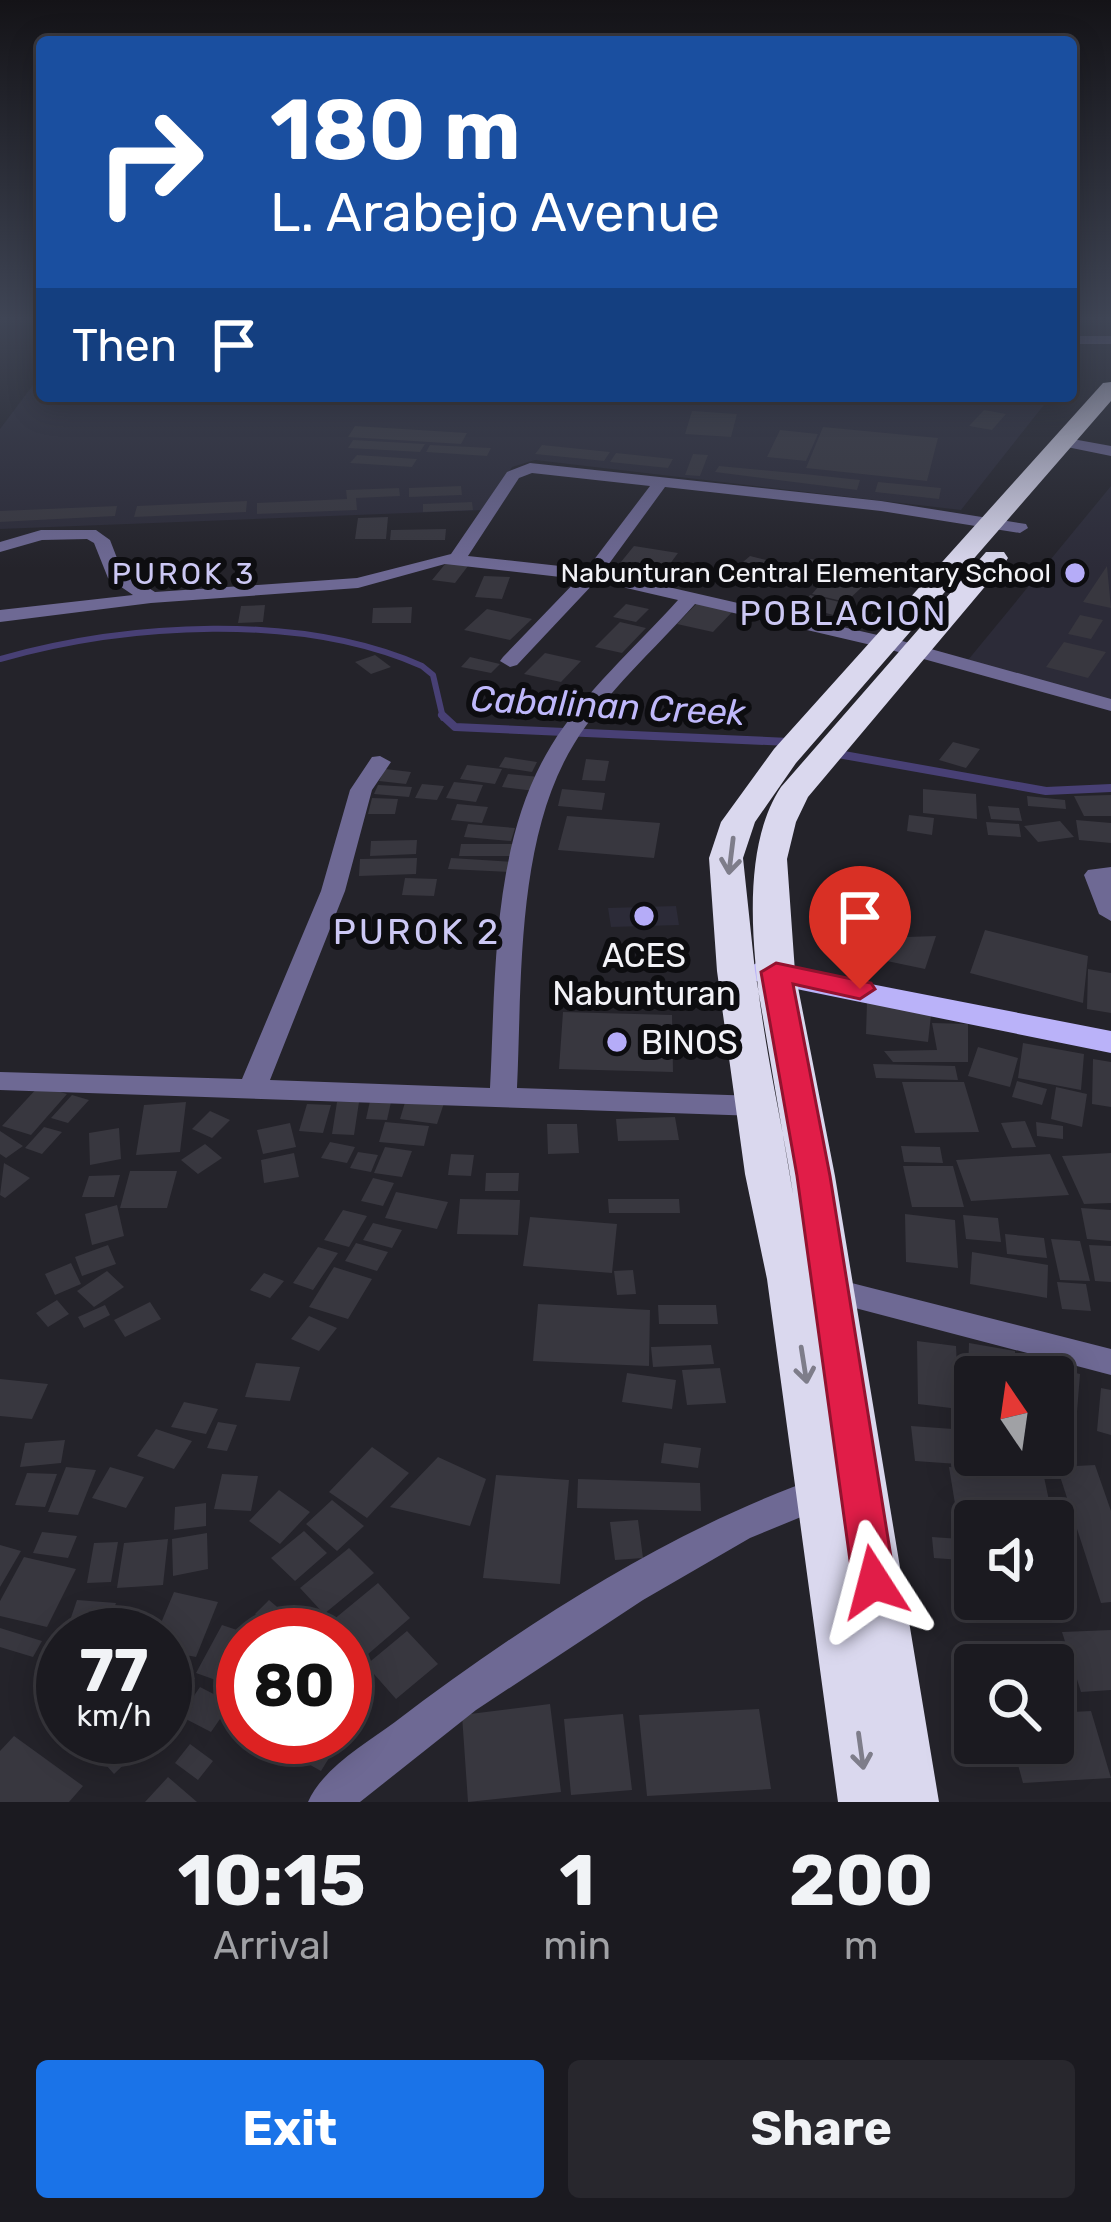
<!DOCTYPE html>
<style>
:root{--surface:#1b1a20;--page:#28272d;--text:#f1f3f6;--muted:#a0a1a5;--line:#39383e;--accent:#1a73e8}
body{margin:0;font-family:Rubik,sans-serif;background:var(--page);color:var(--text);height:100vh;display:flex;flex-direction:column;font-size:45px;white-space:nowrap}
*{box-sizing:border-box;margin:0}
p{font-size:39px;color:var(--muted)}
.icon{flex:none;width:66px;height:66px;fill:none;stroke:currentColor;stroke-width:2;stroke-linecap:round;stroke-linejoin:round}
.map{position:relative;height:1802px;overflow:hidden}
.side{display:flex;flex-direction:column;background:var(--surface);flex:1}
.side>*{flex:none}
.guide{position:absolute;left:36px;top:36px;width:1041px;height:366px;border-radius:12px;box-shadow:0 6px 30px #0003,0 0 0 3px var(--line);background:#1a4fa0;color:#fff;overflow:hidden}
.needle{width:78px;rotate:347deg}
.controls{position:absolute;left:954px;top:1356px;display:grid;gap:24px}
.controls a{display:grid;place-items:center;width:120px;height:120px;border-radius:12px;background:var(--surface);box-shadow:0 6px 30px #0003,0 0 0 3px var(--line);font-size:60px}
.speed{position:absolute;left:36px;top:1608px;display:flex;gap:24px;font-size:60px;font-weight:700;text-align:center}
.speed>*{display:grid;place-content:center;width:156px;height:156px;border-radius:50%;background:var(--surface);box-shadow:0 6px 30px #0003,0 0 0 3px var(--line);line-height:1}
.speed small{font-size:30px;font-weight:400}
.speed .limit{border:18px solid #d22;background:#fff;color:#111}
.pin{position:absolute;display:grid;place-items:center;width:102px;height:102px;color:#fff;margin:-123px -51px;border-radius:50% 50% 50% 0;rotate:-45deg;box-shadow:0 0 12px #0007}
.pin .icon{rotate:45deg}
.me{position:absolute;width:132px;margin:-66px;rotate:351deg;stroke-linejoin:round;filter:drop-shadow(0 0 9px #0008)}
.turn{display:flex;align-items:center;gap:42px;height:252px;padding:0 36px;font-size:54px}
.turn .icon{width:156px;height:156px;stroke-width:2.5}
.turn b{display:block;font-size:84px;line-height:102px}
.then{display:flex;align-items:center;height:114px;padding:0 36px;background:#0003;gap:24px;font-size:45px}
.eta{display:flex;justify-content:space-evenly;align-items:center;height:204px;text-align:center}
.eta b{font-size:72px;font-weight:700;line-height:84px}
.action{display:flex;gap:24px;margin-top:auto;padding:24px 36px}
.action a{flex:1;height:138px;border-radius:12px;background:var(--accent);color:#fff;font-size:48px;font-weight:700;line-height:138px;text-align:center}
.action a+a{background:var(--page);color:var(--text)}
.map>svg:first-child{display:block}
.built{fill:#2c2b38}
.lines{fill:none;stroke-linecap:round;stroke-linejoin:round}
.stream-far1{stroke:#484075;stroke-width:6}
.stream{stroke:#484075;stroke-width:8}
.building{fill:#38373f}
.street{fill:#6e6994;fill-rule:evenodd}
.primary{fill:#bab2f9;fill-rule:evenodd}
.highway{fill:#dad8ee;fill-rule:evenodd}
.oneway{stroke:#7e7d8a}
.route{fill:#e11d48;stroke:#92132f;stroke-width:3}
.poi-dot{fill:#b5acf8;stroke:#0d0d10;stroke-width:4.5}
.labels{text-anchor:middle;stroke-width:12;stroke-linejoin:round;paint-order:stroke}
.far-poi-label{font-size:27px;fill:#f2f2f7;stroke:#0d0d10;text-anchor:end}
.far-neighbourhood-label{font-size:30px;letter-spacing:3px;fill:#ccc8f4;stroke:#0d0d10}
.far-quarter-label{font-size:33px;letter-spacing:3px;fill:#ccc8f4;stroke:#0d0d10}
.poi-label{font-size:33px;fill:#f2f2f7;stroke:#0d0d10}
.water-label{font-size:36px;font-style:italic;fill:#bfb8fb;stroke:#0d0d10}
.neighbourhood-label{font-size:36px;letter-spacing:3px;fill:#ccc8f4;stroke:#0d0d10}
</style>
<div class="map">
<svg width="1111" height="1802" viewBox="0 0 1111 1802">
<rect width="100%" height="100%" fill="#24232a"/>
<path class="built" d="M42,373V396H1051L961,510L535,460L512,467L485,510L0,529V429Z
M1111,486V701L968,660Z
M676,906L679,925L611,927L608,908Z"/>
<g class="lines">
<path class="stream-far1" d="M0,659C128,623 299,612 422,666L433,675L443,718"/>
<path class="stream" d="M442,715L455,727L789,742
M838,754L1046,791L1111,788"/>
</g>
<path class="building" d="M984,410L1006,414L992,430L969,426Z
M692,411L737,414L731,437L685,434Z
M355,426L467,433L461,444L348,437Z
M823,427L938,438L927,481L806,468Z
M780,430L818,434L806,461L767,457Z
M353,440L425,444L420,452L348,448Z
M430,445L491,448L487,456L426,452Z
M542,445L610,452L604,461L535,454Z
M616,453L673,459L668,468L610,462Z
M693,454L708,455L700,476L685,475Z
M357,455L417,459L412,467L350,463Z
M719,466L804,474L860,480L857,490L715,472Z
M878,482L941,488L939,499L875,492Z
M461,486L462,495L409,497V488Z
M399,488L400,496L356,498L357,510L257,514V503L347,499L346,490Z
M247,501L246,512L134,517L137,506Z
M472,502L473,510L423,512V504Z
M117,506L115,516L0,522V511Z
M388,517L386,539H355L358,518Z
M446,529L445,540H390L391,530Z
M634,546L678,553L661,576L616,568Z
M750,556L795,567L777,585L746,577L762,566L743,562Z
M806,558L877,573L846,602L812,594L819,586L787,579Z
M446,563L468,566L455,583L432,580Z
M1107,566L1111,608L1083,602Z
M484,576L510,577L502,599L475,597Z
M810,595L848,604L837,616L800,606Z
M698,602L734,610L713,632L677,624Z
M626,604L649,609L636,622L613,617Z
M265,605L263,622L238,623L241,606Z
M412,607L411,623H372L373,608Z
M487,609L532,619L510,640L464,630Z
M1080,615L1103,620L1091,639L1068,634Z
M620,622L646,628L622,653L595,647Z
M1064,642L1106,652L1088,678L1046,667Z
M545,653L581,661L561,682L524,674Z
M375,655L391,667L371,674L355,662Z
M470,657L500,664L491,673L461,667Z
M538,695L561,701L542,719L520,713L529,709L526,707Z
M953,742L980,749L966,768L939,760Z
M505,757L537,762L532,772L499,767Z
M586,759L609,761L605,781L582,780Z
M467,765L502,769L495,784L460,779Z
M385,769L411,772L406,784L379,781Z
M508,774L540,777L535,791L502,787Z
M454,782L483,785L476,802L446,798Z
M422,784L444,786L437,800L415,798Z
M378,785L412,787L409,797L374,794Z
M562,789L605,793L602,810L558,806Z
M923,789L976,794L977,819L923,813Z
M1111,795V816H1084L1074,796Z
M1027,796L1065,800L1066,809L1028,806Z
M372,798L398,799L395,814H368Z
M457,804L488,807L482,823L451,820Z
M988,806L1019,808L1022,821L991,819Z
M909,815L934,818L932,835L907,831Z
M567,816L660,823L654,858L558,850Z
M1076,820L1111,823V843L1079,840Z
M1060,821L1074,837L1038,842L1024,826Z
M986,822L1019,824L1021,837L988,835Z
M468,824L515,828L511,841L464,837Z
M417,840L416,854L370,856L371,841Z
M461,844H514L513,856H459Z
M417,858L416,874L359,876L360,859Z
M451,858L514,862L512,872L448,869Z
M405,878L437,879L434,896L402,895Z
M985,930L1088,956L1083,1003L970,973Z
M936,936L925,969L882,960L878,938Z
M1088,969L1111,973V1013L1087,1009Z
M867,1002L931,1015L928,1042L866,1034Z
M563,1012L672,1015L673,1072L559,1069Z
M932,1023L968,1024V1062H893L884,1051L937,1050Z
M1023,1043L1084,1054L1081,1090L1018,1078Z
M978,1047L1018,1058L1010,1087L968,1076Z
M1093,1059L1111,1062V1107L1092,1104Z
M873,1064L955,1066L958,1080L876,1078Z
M1017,1081L1047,1089L1042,1105L1012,1097Z
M902,1082H964L979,1132L915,1133Z
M39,1086L67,1094L31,1135L2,1126Z
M1056,1087L1087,1094L1082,1127L1051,1119Z
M72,1095L89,1100L68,1123L51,1118Z
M406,1099L444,1103L437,1124L400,1119Z
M370,1101L391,1102L387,1120L366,1119Z
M186,1102L180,1152L136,1155L144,1105Z
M337,1102H359L354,1135L332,1134Z
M307,1104L331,1105L323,1133L299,1131Z
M210,1111L230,1120L212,1138L192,1129Z
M675,1117L679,1140L618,1141L616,1119Z
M1025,1121L1036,1147L1012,1148L1001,1123Z
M385,1122L429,1126L424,1146L379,1142Z
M1036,1122L1063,1126V1139L1037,1136Z
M290,1123L296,1147L263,1154L257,1130Z
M547,1124H577L579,1153L548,1154Z
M44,1127L62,1132L42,1154L25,1148Z
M119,1128L121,1159L90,1165L89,1133Z
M0,1131L23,1146L6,1158L0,1154Z
M330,1142L355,1147L347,1163L321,1158Z
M205,1144L222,1158L198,1174L181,1160Z
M901,1146L940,1147L943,1163L904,1162Z
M385,1147L412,1151L402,1177L374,1173Z
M358,1152L378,1155L371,1172L350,1168Z
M294,1153L299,1177L264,1183L261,1160Z
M1111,1153V1203L1084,1204L1062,1156Z
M451,1154L474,1155L471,1176L448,1175Z
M1050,1154L1069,1195L971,1201L956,1160Z
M4,1163L30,1178L5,1198L0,1195Z
M903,1166H953L964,1207H912Z
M130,1171H177L167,1208H120Z
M486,1173H519L518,1191H485Z
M120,1175L114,1197H82L89,1176Z
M373,1178L394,1183L383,1206L361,1201Z
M396,1192L448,1202L437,1229L385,1218Z
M460,1199L520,1200L518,1235L457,1234Z
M608,1199H679L680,1213H609Z
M117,1205L124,1236L92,1245L85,1214Z
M1081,1208L1111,1210V1241L1087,1239Z
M343,1210L367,1216L349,1247L324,1240Z
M905,1214L955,1220L958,1268L906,1262Z
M963,1215L998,1218L1001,1242L966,1239Z
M530,1217L617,1224L612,1273L523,1266Z
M373,1223L402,1230L392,1248L363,1240Z
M1005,1234L1044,1238L1047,1258L1007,1254Z
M1051,1239L1080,1241L1090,1281L1060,1280Z
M356,1243L388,1252L377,1271L345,1261Z
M108,1245L116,1264L82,1276L75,1257Z
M1089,1245L1111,1246V1282L1095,1281Z
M318,1247L338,1253L313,1290L293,1283Z
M972,1252L1048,1265L1047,1298L970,1284Z
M71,1263L81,1284L55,1295L45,1274Z
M334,1267L372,1279L348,1319L309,1307Z
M633,1270L636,1294L617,1295L614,1271Z
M107,1271L124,1287L94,1307L77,1291Z
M264,1273L284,1281L270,1298L250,1290Z
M1057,1282L1086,1284L1091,1311L1062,1309Z
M57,1300L69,1314L48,1327L36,1313Z
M150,1302L161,1319L125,1337L114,1320Z
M538,1304L650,1310L649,1366L533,1361Z
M105,1305L110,1315L84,1328L78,1317Z
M658,1305H716L718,1324H659Z
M309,1316L337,1328L319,1351L291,1339Z
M917,1341L956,1346L959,1409L918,1404Z
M969,1343L1015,1351V1377H975V1403L967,1401Z
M711,1345L714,1364L653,1367L651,1347Z
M1020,1358L1043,1362V1377H1020Z
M256,1363L300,1367L290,1401L245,1397Z
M1051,1367L1080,1374L1076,1424L1053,1418Z
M720,1368L726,1403L687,1405L682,1370Z
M627,1373L676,1380L672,1409L622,1402Z
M0,1379L48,1384L32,1419L0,1416Z
M1101,1388L1111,1390V1435L1097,1431Z
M184,1402L218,1409L206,1434L171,1427Z
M961,1415L975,1416V1455H1033L1035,1470L965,1463Z
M218,1422L237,1425L227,1451L207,1448Z
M911,1426L953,1429L958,1464L915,1461Z
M156,1429L192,1441L174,1469L137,1456Z
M65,1440L61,1463L20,1467L25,1443Z
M664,1443L701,1448L698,1468L661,1463Z
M372,1447L409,1473L367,1518L329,1492Z
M438,1457L486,1479L470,1526L390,1507Z
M1095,1465L1111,1511V1602L1101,1603L1057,1467Z
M66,1467L96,1470L78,1515L48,1512Z
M110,1467L144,1477L126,1508L92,1498Z
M949,1467L1043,1472L1052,1515L956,1510Z
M27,1473L57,1474L45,1507L15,1505Z
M222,1474L258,1476L251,1511L214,1509Z
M496,1475L569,1480L560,1584L483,1578Z
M578,1479L700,1483L701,1511L577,1508Z
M279,1490L310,1512L280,1544L249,1521Z
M332,1500L364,1526L337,1551L306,1524Z
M206,1503V1526L174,1530L175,1507Z
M638,1520L643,1558L615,1560L610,1522Z
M304,1531L327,1553L295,1581L271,1558Z
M42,1532L77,1536L68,1558L33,1553Z
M207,1533L208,1569L173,1576L172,1539Z
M932,1537L975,1540V1561L934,1558Z
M168,1539L163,1585L117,1588L124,1543Z
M118,1542L111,1582L87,1583L94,1543Z
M0,1545L21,1551L0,1587Z
M1053,1545L1064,1546L1069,1572L1053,1571Z
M349,1548L374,1573L324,1614L300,1588Z
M24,1557L76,1569L47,1627L0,1616V1601Z
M378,1583L410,1618L360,1661L345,1645V1635H336L327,1625Z
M174,1592L218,1602L196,1657L165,1651V1635H156Z
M77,1600L116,1603L105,1635H65Z
M269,1600L304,1630L298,1635H279L255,1614Z
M123,1613L151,1617L145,1635H115Z
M222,1625L243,1632L241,1689L196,1673Z
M0,1628L42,1641L33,1657L0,1647Z
M1111,1630V1690L1081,1692L1062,1632Z
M407,1631L438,1664L396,1699L366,1665Z
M165,1667L195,1678L173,1718L165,1715Z
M200,1687L231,1703L211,1732L180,1716Z
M550,1704L561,1792L468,1802L462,1715Z
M759,1709L771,1789L647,1796L639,1715Z
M1091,1711L1111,1778L1023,1783L1012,1743H1053V1713Z
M623,1714L632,1790L571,1795L564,1719Z
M14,1736L83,1786L69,1802H0V1751Z
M116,1737H124L138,1751L114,1774L97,1755Z
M260,1737H342L321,1771Z
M190,1744L213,1761L198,1780L175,1763Z
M168,1777L197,1802H145Z"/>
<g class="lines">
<path class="street" d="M1071,336H1111V344H1071Z
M1067,438L1111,446V456L1062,446V440Z
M530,463L881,501L1026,524L1028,528L1020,533L881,511L665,487L603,572L895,639L1111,699V711L884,648L695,604C654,650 606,692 574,744C516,838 522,981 517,1088L758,1096L768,1099L772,1106L768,1113L758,1116L0,1090V1072L242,1079L321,891L350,790L372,757L380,756L391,762L372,790L345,891L270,1080L490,1088C496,977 491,844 551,746C585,691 635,648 678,600L596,581L517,665L510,667L500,661L503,657L578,579L445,564L358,588L151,603L0,622V610L133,595L108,578L94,543L87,539L42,540L0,552V542L41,530H96L110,540L122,571L155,592L357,578L451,554L507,472ZM532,473L650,486L587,569L468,556L519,478Z
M1111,867V921L1099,914L1084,875L1088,870Z
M828,1277L1111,1349V1375L817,1298L812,1289L817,1280Z
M823,1476L835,1481L841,1492L835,1503L750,1538L643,1600L476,1710L360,1802H308C322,1769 366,1743 395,1722C524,1624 669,1530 823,1476Z"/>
<path class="primary" d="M758,962L1111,1031V1053L747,979L742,972Z"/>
<path class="highway" d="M1111,382V401L796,763L755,822L743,858L755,971L793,1194C778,1084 718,882 781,787L986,552H1004L1008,558L1004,564L808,797L796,822L787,859L795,972L835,1176L939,1802H838L767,1279L745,1174L717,971L709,858L721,822L774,749L1103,383Z"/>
</g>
<defs><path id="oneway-shaft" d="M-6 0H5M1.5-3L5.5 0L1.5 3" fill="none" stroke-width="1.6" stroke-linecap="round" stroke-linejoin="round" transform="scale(3)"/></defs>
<g class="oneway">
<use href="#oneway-shaft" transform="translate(731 856) rotate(97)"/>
<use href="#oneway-shaft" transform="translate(804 1365) rotate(81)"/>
<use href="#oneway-shaft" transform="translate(861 1751) rotate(82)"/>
</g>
<linearGradient id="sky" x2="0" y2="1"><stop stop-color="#141317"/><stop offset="0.56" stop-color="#3f4555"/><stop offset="1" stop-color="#3f4555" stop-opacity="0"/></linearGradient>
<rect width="1111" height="569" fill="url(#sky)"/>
<path class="route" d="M776,963L871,983L875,989L860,999L793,984L830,1176L895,1582L889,1596L874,1602L859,1596L853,1582L797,1176L761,972Z"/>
<g class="poi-dot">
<circle cx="1075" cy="573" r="12"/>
<circle cx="644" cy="916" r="12"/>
<circle cx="617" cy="1042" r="12"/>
</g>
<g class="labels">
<g class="far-poi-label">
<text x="1051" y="582">Nabunturan Central Elementary School</text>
</g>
<g class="far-neighbourhood-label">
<text x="184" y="584">PUROK 3</text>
</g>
<g class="far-quarter-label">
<text x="844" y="625">POBLACION</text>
</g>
<g class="poi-label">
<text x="644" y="967">ACES<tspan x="644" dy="38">Nabunturan</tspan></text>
<text x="641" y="1054" text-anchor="start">BINOS</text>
</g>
<g class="water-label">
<text transform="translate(608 705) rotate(3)" y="13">Cabalinan Creek</text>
</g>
<g class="neighbourhood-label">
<text x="417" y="944">PUROK 2</text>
</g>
</g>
</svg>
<div class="controls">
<a><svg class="needle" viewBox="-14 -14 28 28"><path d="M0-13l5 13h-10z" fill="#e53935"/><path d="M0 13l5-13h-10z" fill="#a0a1a5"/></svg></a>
<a><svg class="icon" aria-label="sound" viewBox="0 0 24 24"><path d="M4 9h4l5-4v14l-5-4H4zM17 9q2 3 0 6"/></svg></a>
<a><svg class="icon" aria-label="search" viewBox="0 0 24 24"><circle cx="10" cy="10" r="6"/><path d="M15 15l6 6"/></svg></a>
</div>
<div class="speed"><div>77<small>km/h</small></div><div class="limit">80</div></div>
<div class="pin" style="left:860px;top:989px;background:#d93025"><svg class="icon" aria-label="arrive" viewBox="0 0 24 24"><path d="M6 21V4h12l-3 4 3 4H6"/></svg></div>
<svg class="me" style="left:874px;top:1582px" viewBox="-20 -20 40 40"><path d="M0-17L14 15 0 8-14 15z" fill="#e11d48" stroke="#fff" stroke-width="4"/></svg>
<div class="guide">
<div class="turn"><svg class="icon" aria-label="right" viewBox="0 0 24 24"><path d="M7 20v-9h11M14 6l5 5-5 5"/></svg><div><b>180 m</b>L. Arabejo Avenue</div></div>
<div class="then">Then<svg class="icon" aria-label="arrive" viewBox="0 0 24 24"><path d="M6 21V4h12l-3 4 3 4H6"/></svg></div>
</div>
</div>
<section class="side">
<div class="eta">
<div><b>10:15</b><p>Arrival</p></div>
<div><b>1</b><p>min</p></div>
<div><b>200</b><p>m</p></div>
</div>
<div class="action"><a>Exit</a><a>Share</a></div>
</section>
